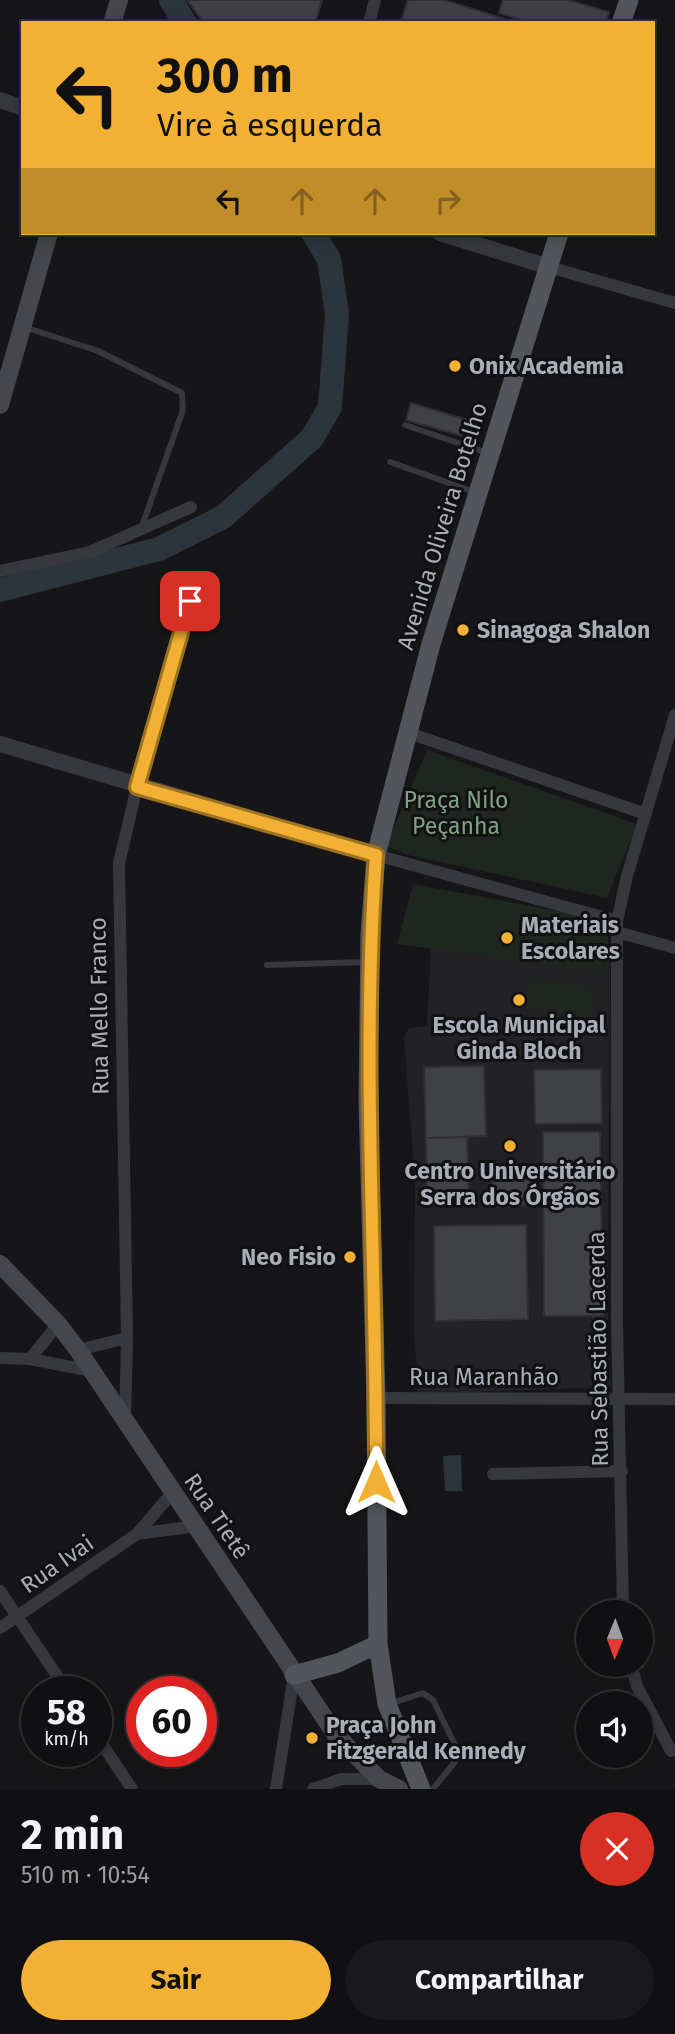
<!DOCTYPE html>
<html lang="pt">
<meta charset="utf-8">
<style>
:root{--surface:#101012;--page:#19191b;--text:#f1f3f6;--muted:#9c9d9f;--line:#303032;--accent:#f2b134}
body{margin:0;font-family:"Fira Sans",sans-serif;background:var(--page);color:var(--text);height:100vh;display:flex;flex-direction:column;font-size:26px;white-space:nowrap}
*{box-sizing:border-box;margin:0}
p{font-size:23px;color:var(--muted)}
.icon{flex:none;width:38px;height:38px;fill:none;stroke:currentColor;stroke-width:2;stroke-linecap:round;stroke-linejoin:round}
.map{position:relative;height:1789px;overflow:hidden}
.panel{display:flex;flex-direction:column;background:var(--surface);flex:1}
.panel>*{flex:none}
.hud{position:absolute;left:21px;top:21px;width:634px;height:214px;border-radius:0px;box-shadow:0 4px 18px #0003,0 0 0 2px var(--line);background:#f2b134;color:#111;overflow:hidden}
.needle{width:46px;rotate:181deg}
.buttons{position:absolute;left:576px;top:1600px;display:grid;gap:14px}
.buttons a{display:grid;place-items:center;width:77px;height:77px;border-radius:50%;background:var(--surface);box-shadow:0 4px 18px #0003,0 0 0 2px var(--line);font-size:35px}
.speed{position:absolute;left:21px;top:1676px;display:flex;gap:14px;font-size:35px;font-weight:700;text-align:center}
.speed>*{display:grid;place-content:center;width:91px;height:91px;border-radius:50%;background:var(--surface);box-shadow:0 4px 18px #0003,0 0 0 2px var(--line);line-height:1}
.speed small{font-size:18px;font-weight:400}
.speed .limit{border:10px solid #d22;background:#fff;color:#111}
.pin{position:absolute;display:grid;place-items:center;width:60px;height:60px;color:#fff;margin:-30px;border-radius:14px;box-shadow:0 4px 10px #0006}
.me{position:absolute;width:77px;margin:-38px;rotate:0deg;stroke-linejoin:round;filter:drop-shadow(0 0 5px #0008)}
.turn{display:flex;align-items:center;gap:24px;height:147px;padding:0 21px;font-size:32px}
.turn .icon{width:91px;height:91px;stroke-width:2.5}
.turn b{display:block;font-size:49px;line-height:60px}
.lanes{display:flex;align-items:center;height:66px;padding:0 21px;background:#0003;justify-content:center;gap:35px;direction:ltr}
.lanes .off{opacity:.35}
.round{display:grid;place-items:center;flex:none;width:74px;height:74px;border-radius:37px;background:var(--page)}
.overview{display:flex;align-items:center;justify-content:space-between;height:119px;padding:0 21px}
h1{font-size:42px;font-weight:700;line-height:52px}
.button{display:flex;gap:14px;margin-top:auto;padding:14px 21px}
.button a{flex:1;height:80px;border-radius:42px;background:var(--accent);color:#111;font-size:28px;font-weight:700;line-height:80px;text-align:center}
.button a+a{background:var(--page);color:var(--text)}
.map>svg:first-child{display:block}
.built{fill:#222225}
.green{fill:#1e261f}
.water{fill:#2c353c}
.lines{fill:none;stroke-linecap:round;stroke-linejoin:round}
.river{stroke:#2c353c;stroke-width:24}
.building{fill:#404145;stroke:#303034;stroke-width:2}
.service{stroke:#37383d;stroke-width:6}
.minor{stroke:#37383d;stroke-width:12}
.tertiary{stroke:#37383d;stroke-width:16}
.secondary{stroke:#45474d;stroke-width:18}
.primary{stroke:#53555c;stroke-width:19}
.route-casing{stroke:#9d7322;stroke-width:18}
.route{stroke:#f2b134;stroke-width:12}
.poi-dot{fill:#f2b134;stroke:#111113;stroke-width:2.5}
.labels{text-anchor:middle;stroke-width:6;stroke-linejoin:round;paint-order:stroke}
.poi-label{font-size:23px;font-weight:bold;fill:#a8adb8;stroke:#111113;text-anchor:start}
.street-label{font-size:23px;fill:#a8adb8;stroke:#111113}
.park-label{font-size:23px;fill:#7fa381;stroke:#111113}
</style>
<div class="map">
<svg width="675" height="1789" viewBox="0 0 675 1789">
<rect width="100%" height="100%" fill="#161618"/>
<path class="built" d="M431,948L610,974L608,1332L611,1387L418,1394L414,1326L415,1182L404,1036L409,1028L427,1026Z"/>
<path class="green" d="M427,750L637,824L607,898L408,855L386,846Z
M413,884L607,920L610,974L397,944Z
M531,978L595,989L591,1016L527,1005Z"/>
<path class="water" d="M461,1455L462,1491H445L443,1456Z"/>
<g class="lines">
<path class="river" d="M171,0L185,23
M0,590L159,549L223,517L312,438L330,407L337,314L329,259L313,233"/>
</g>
<path class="building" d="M187,0H322L315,23H204Z
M408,0H444L518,23H406L401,21Z
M503,0H568L609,12L606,23H533L499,13Z
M411,403L467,420L462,436L406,420Z
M484,1066L486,1136L426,1138L424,1067Z
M601,1069L602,1123L535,1124L534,1070Z
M543,1132H600L603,1316H544Z
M467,1137L469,1196L427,1197L426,1138Z
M532,1171L533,1205L493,1207L492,1172Z
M526,1225L528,1319L435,1321L434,1226Z"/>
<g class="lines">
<path class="service" d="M24,327L98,351L182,393L183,410L141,529
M405,425L488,453
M390,462L474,492
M267,965L367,962
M389,1704L423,1693L433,1700L458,1751L454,1763L433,1789"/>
<path class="minor" d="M369,23L375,0
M549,267L675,303
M0,571L90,552L191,507
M406,732L646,814
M376,855L617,921
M617,932L675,948
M78,1350L127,1338
M0,1358L30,1359L92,1371
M30,1359L58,1324
M376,1398L675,1399
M125,1420L127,1338L119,863L137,787L190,601
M493,1474L622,1471
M137,1534L196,1526
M0,1591L68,1692
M623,1612L617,1322V921L627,876L675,715
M0,1628L137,1534L172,1493
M631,1664L637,1686L671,1751
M96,1735L132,1789
M276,1789L294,1675
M313,1789L341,1779H379"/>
<path class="tertiary" d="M0,100L23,108
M440,233L549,267
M0,744L376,855"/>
<path class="secondary" d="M112,23L119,0
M0,405L49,233
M0,1264L58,1324L78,1350L336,1735L379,1779L399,1789"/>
<path class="primary" d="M621,23L629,0
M294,1675L338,1663L378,1644
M421,1789L387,1704L378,1644L376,1398L368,1102L370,934L376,855L431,644L559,233"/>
</g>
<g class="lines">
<g class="route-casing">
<path id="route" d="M190,601L137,787L376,855C361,1064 377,1273 376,1482"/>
</g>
<use href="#route" class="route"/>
</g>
<g class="poi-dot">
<circle cx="455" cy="366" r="7"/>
<circle cx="463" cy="630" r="7"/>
<circle cx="507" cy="938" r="7"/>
<circle cx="519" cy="1000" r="7"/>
<circle cx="510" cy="1146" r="7"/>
<circle cx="350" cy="1257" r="7"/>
<circle cx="312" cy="1738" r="7"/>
</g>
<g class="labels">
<g class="poi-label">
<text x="469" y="374">Onix Academia</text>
<text x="477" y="638">Sinagoga Shalon</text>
<text x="521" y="933">Materiais<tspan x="521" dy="26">Escolares</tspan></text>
<text x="519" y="1033" text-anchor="middle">Escola Municipal<tspan x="519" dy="26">Ginda Bloch</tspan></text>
<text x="510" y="1179" text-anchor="middle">Centro Universitário<tspan x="510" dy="26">Serra dos Órgãos</tspan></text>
<text x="336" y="1265" text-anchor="end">Neo Fisio</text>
<text x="326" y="1733">Praça John<tspan x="326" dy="26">Fitzgerald Kennedy</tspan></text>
</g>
<g class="street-label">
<text transform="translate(442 526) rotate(-73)" y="8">Avenida Oliveira Botelho</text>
<text transform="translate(99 1006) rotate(-91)" y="8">Rua Mello Franco</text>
<text transform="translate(598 1349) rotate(-91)" y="8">Rua Sebastião Lacerda</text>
<text x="484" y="1385">Rua Maranhão</text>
<text transform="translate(217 1516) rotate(56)" y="8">Rua Tietê</text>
<text transform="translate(57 1564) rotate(-35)" y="8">Rua Ivai</text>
</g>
<g class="park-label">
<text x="456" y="808">Praça Nilo<tspan x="456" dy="26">Peçanha</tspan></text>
</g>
</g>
</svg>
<div class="buttons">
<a><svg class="needle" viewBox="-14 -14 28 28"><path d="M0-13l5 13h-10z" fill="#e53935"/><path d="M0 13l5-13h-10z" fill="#9c9d9f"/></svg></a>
<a><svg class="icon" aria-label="sound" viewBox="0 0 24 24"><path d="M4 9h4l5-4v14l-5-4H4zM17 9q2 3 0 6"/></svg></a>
</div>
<div class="speed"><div>58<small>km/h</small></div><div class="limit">60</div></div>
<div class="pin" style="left:190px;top:601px;background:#d93025"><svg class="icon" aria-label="arrive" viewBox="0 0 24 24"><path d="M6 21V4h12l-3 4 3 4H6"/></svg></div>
<svg class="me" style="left:376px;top:1482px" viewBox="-20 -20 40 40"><path d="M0-17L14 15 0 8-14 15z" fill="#f2b134" stroke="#fff" stroke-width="4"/></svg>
<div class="hud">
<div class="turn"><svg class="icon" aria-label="left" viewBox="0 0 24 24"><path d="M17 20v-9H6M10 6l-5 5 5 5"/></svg><div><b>300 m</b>Vire à esquerda</div></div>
<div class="lanes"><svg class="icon" aria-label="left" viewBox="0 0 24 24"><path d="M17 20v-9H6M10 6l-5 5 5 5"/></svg><svg class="icon off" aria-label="ahead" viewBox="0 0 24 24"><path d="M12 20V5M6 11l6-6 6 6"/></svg><svg class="icon off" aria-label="ahead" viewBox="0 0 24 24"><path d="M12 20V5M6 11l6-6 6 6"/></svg><svg class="icon off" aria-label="right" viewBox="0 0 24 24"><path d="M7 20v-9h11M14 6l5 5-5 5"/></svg></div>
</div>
</div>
<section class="panel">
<div class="overview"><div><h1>2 min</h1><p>510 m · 10:54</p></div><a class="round" style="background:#d93025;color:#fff"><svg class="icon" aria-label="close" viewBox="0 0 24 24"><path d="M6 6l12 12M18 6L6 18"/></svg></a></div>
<div class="button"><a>Sair</a><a>Compartilhar</a></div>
</section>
